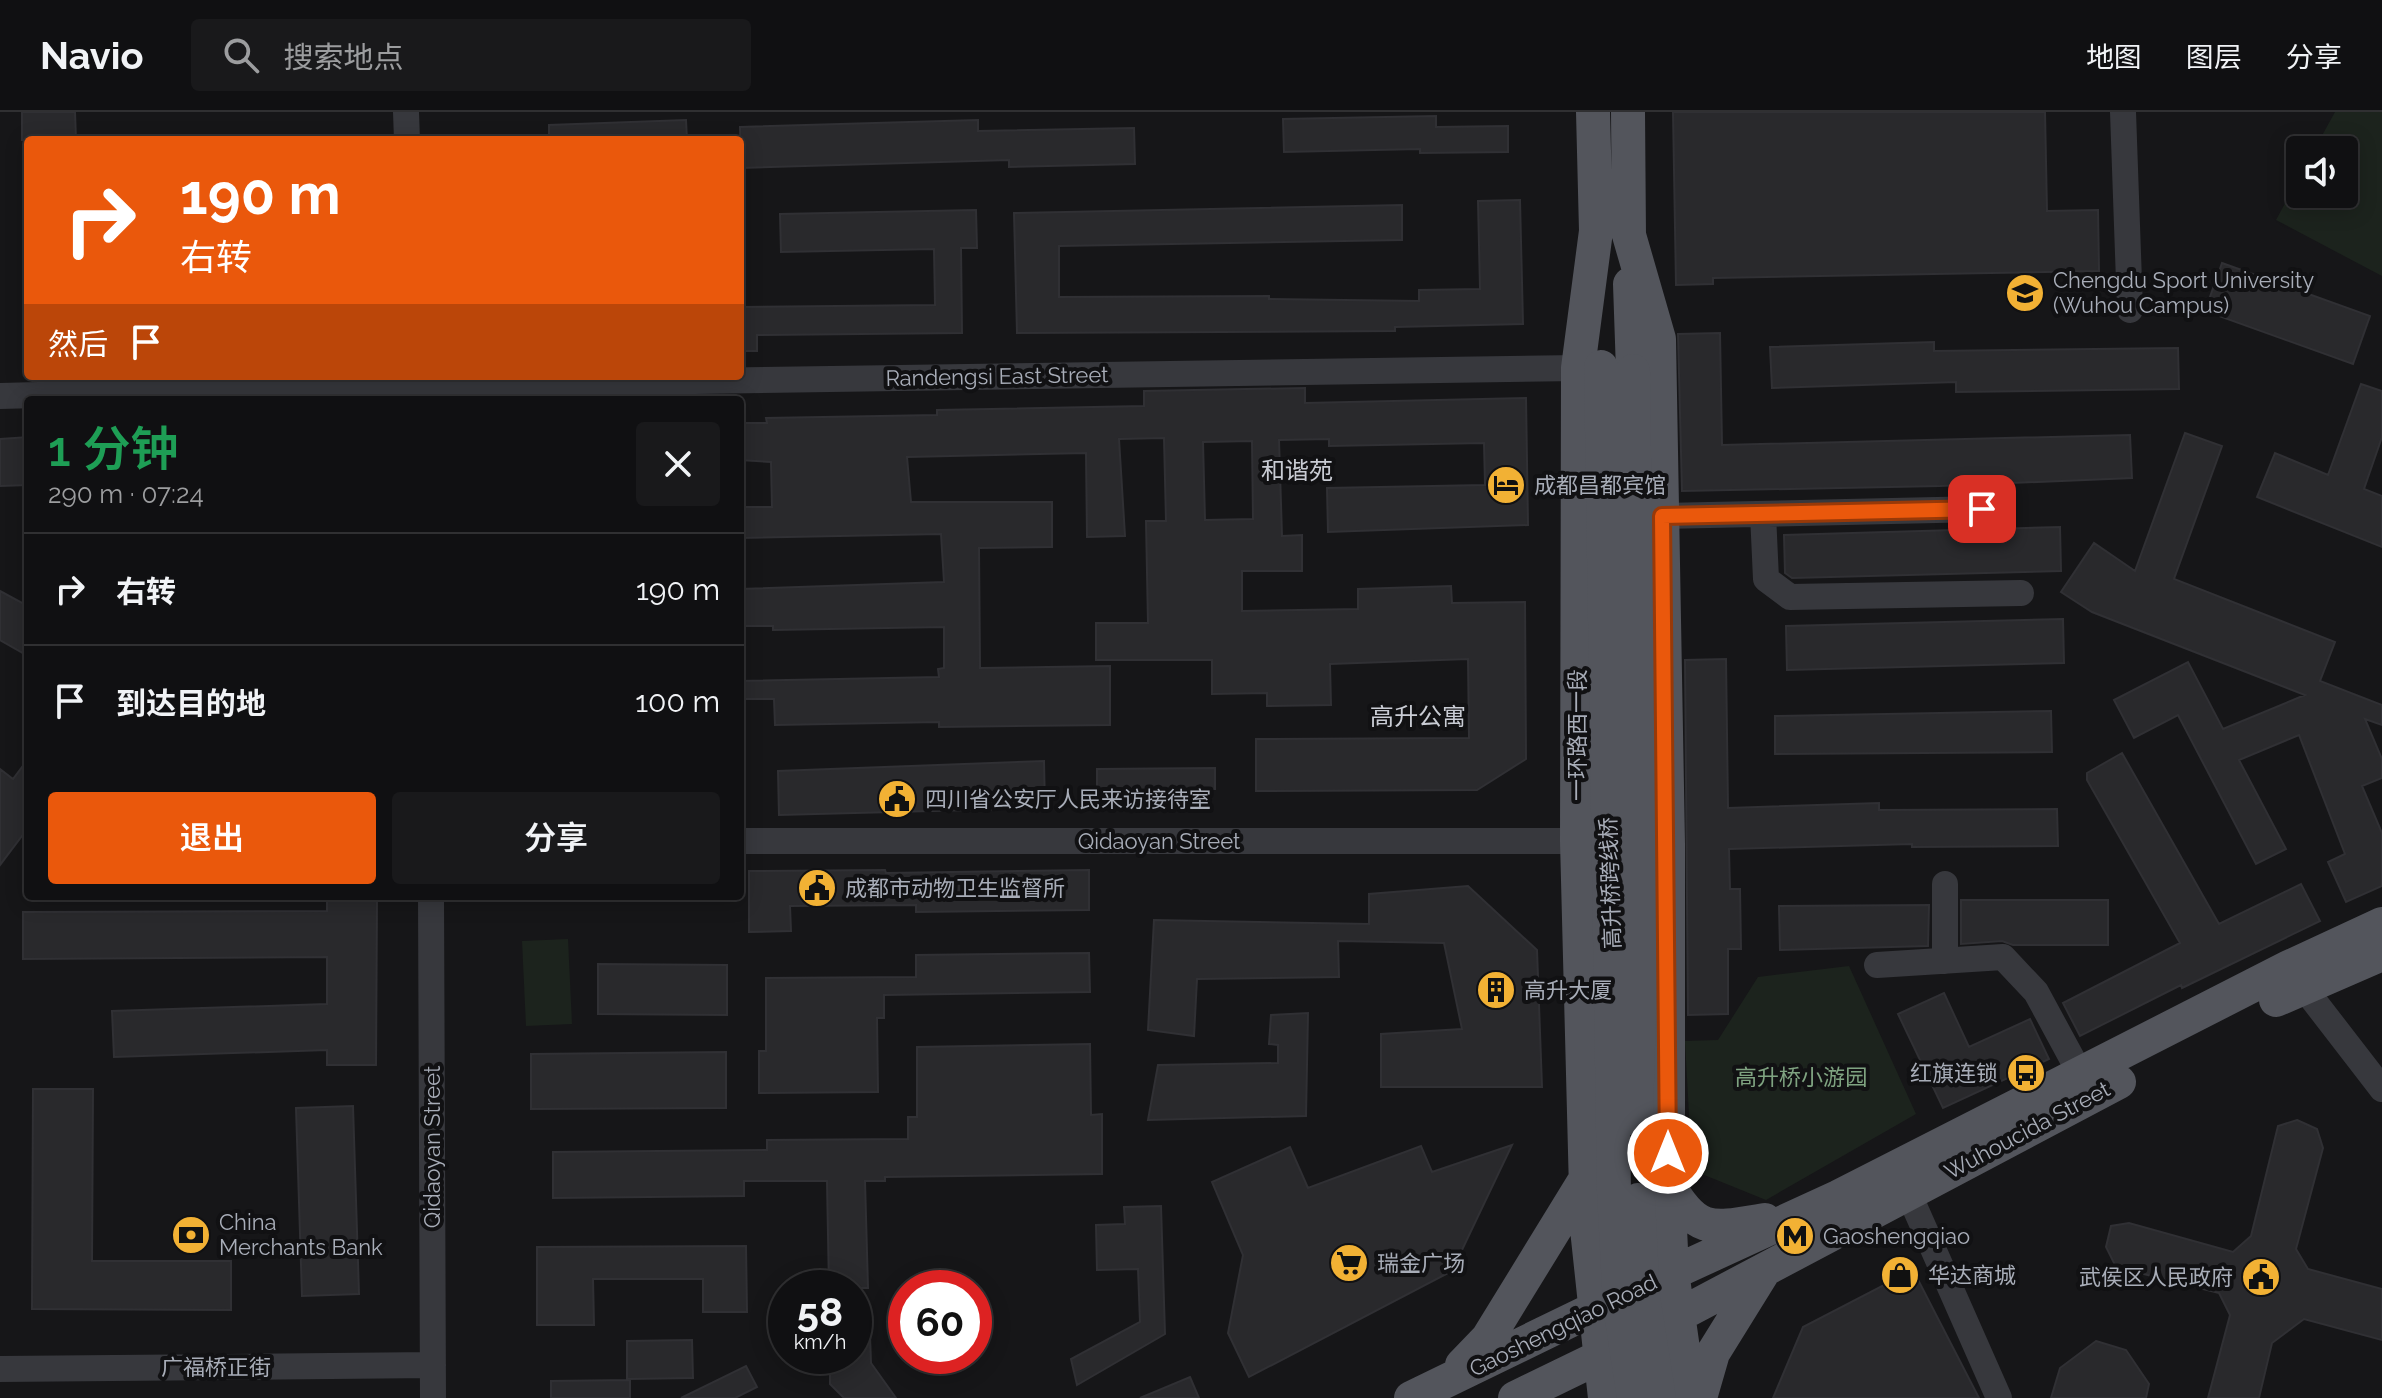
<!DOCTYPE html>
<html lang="zh">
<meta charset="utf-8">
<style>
:root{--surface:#101012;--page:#19191b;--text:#f1f3f6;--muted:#9c9d9f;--line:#303032;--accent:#ea580c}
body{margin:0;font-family:Raleway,"Noto Sans SC",sans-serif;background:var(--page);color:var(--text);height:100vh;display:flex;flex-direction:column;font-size:30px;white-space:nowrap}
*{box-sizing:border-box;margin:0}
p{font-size:26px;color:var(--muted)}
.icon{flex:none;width:44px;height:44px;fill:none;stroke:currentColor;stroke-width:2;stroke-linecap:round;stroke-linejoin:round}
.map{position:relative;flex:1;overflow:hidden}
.side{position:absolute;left:24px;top:284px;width:720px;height:504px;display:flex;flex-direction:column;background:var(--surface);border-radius:8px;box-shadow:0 4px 20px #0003,0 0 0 2px var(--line)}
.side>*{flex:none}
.guide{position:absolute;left:24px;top:24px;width:720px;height:244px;border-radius:8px;box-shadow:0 4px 20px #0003,0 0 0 2px var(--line);background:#ea580c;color:#fff;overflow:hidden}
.fabs{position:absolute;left:2286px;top:24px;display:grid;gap:16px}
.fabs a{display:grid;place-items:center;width:72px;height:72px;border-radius:8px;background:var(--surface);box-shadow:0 4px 20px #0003,0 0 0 2px var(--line);font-size:40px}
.speed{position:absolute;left:768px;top:1158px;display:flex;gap:16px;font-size:40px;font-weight:700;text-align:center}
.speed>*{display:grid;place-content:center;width:104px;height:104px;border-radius:50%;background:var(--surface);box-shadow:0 4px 20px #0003,0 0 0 2px var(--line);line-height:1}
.speed small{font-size:20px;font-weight:400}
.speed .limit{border:12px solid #d22;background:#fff;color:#111}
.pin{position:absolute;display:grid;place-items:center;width:68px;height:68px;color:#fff;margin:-34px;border-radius:16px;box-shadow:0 4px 12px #0006}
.me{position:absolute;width:88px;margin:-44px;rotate:0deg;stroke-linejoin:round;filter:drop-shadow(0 0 6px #0008)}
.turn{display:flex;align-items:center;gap:28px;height:168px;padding:0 24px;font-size:36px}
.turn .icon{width:104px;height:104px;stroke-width:2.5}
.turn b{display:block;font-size:56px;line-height:68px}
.then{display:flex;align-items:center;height:76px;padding:0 24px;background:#0003;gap:16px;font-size:30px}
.round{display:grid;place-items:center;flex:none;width:84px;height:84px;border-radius:8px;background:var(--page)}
.overview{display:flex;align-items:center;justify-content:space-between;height:136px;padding:0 24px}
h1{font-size:48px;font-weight:600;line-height:60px;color:#1e9e55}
.action{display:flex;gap:16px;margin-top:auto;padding:16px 24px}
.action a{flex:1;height:92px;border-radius:8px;background:var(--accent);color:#fff;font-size:32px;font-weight:600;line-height:92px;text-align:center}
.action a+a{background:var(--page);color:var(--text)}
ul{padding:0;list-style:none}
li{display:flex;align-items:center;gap:24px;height:112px;padding:0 24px;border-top:2px solid var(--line)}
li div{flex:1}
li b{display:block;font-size:30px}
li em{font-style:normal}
header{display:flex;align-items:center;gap:48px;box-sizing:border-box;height:112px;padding:0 40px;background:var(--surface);border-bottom:2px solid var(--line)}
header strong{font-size:38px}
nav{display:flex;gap:44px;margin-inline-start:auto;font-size:28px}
.search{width:560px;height:72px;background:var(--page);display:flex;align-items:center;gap:20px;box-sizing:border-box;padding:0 28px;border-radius:8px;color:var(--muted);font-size:30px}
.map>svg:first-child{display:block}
.green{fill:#1c231d}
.building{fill:#29292c;stroke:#303034;stroke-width:2;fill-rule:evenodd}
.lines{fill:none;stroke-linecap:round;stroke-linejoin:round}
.minor{stroke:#37383d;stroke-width:26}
.major{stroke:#53555c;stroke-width:34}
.major-bridge{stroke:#53555c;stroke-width:34}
.route-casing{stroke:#983908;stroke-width:20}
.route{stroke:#ea580c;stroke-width:14}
.labels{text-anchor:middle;stroke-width:8;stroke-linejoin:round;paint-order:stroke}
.poi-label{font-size:22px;fill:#a8adb8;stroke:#111113;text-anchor:start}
.street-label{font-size:22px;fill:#a8adb8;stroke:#111113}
.park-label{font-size:22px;fill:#7fa381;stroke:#111113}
.neighbourhood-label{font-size:24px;fill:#c9ccd4;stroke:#111113}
</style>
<header>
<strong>Navio</strong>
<div class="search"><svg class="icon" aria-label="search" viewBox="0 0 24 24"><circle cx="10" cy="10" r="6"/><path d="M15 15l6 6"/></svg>搜索地点</div>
<nav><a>地图</a><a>图层</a><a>分享</a></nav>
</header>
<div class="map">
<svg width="2382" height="1286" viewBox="0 0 2382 1286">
<rect width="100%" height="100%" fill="#161618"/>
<path class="green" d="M2335,0H2382V164L2276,108L2300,64V82H2344V38H2314Z
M568,827L572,912L526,914L522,829Z
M1849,854L1916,1002L1766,1088L1692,1058L1685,929L1718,928L1758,865Z"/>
<path class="building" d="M22,0H75L76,28H22Z
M1673,0H2045L2047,99L2098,98L2099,159L1713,166V172L1676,173Z
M1436,4V15L1508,14V40L1420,41V37L1284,40L1283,7Z
M686,8L687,28H549V13Z
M978,8V19L1134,16L1135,52L1009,55V48L741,56L740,15Z
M1520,88L1523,212L1395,215V219L1017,221L1014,101L1402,93V128L1059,134V185L1269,184V187L1419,189V178L1480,177L1478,89Z
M976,98L977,136H961L962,221L757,223V239H740V195L935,193L934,137L781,140L780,102Z
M2222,151L2370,204L2353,252L2205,199Z
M1720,221L1722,333L2130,323L2132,366L1940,374L1682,379L1678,222Z
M1934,230V239L2178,236L2179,277L1956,280V270L1772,276L1770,235Z
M2361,272L2382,279V325L2364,377L2382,384V435L2257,385L2275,341L2328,363Z
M1305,276V291L1526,286L1528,413L1328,420L1327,376L1485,373L1484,331L1329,334V327L1279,328L1282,424L1302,423V459H1242V499L1358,497V477L1451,474L1452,491L1525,490L1526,647L1477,678L1256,679V627L1469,626L1468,547L1330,552L1331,593L1267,594V581L1212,582V548H1096V511H1148L1146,409H1166L1164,326L1119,327L1125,424L1087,425L1086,341L907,345L911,390H1052V435L979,436L980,556L1110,554V613L939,615V610L775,613L774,587H740V569L939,565L938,557L944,556V515L773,518V514H740V477L944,470L941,422L740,426V395H772L771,350L740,348V311H767L766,306L937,303V298L1144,294V279ZM1252,329L1253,407L1205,408L1203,330Z
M2185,321L2222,334L2174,467L2335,530L2320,569L2382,593V613L2365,607L2382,647V666L2362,674L2382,721V774L2346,790L2328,750L2345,742L2299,623L2239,648L2286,737L2256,752L2178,603L2134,626L2114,588L2188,550L2223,617L2305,583L2092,500L2061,480L2094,431L2135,459Z
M28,325V373L0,374V327Z
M2060,415L2061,459L1792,466L1785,461L1784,423Z
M0,479L28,494V544L0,528Z
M2063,507L2064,551L1787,558L1786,514Z
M1726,547L1728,696L1879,691V698L2057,697L2058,734L1912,735V732L1729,737L1730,777H1740L1741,837H1728V902L1688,903L1685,548Z
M2051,599L2052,640L1775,642V604Z
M2122,641L2219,812L2301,772L2320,809L2182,876L2181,873L2080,924L2063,891L2180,831L2087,668V661Z
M28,647V716L0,753V657L13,667Z
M1044,649L1045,696L779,703L778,659Z
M1215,656V677L1097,678V657Z
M885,758L886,761L1089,758V798L916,800V793L790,794L791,819L749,820V759Z
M1468,774L1537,838L1542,975H1381V922L1462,917L1444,831L1338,829L1339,865L1197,867L1194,924L1148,918L1154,808L1369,812V782Z
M327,784H377L376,953H327V938L114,945L112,899L327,892V845L23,847V800L327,799Z
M1961,788H2108V833H2013L2002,829L1961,832Z
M1929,793L1928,834L1780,838L1779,794Z
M1089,841L1090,880L884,883V906H877L878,980L759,981V939H766V866L916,865V843Z
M598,852L727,853V903L598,902Z
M1944,881L1969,935L2030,907L2049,947L1943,996L1898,902Z
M1308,901L1306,1004L1148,1008L1158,953L1278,951V933L1269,932L1271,903Z
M1090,932L1091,1003L1102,1002V1062L885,1065V1069H865L868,1176H829L827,1069H744V1084L553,1086V1040L767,1038V1028L908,1027V1005H917V935Z
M726,940V996L531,997V942Z
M33,977H93L92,1149H231V1198L32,1197Z
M353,994L359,1182L302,1184L296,996Z
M2297,1008L2317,1017L2323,1036L2296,1137L2308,1157L2382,1177V1228L2304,1207L2272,1231L2259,1286H2208L2230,1203L2219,1181L2116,1155L2106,1135L2111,1114L2129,1111L2233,1140L2251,1124L2278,1014Z
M1512,1033L1452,1159L1249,1265L1228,1221L1243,1143L1212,1070L1290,1035L1308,1076L1421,1034L1432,1060Z
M1161,1094L1165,1222L1077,1273L1071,1247L1140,1210L1138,1157L1097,1158L1096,1113L1125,1112L1124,1095Z
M746,1134L747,1200H703V1167H593L594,1213H537V1135Z
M1913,1158L1979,1286H1773L1803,1215Z
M854,1195H869L871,1251L896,1286H844L830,1272V1244H854Z
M692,1228L693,1266L627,1267V1229Z
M2096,1229L2126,1238L2149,1272L2146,1286H2051L2060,1256Z
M746,1254L757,1275L735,1286H681Z
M1190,1265L1199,1286H1140Z
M630,1268V1286H551V1269Z"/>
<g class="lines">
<path class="minor" d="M406,0L407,28
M2123,0L2130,198
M0,284L417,273L1578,256
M1763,402L1766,467L1790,485L2021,481
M1662,404L1982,397
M740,729H1577
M1945,772V849
M431,784L433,1286
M1877,853L2003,845L2036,880L2081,963
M2294,863L2382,977
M1908,1080L1999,1286
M0,1257L433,1253"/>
<path class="major" d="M1593,0L1596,119L1578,256L1577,729L1587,1117L1605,1286
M1628,0L1629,123L1659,227L1668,732V1072L1672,1160L1690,1286
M1630,172L1633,259
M2276,888L2382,842
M1668,1072C1697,1122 1711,1117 1765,1108
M1660,1213L2119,970
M1462,1253L1488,1226L1585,1068
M1411,1286L1596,1196L1838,1085L2289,855L2382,812
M1515,1286L1618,1236
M1700,1286L1713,1241L1762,1162"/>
<path class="major-bridge" d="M1601,255L1614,1081L1620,1195L1634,1286
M1633,259L1640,861L1636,1007
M1638,1088L1643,1185L1659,1286"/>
</g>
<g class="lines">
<g class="route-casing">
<path id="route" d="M1668,1041L1662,404L1982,397"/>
</g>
<use href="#route" class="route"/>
</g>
<defs>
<g id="university-disc" transform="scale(2)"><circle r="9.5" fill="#f2b134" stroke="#111113"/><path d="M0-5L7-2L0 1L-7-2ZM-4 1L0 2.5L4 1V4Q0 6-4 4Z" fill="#111"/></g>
<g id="hotel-disc" transform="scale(2)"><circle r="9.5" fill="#f2b134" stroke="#111113"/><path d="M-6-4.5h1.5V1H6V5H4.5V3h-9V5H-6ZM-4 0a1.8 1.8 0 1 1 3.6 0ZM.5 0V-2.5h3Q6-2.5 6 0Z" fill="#111"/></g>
<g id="civic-disc" transform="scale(2)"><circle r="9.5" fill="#f2b134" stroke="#111113"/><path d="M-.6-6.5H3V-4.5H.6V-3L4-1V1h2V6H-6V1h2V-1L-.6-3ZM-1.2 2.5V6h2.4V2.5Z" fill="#111"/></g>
<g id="building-disc" transform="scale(2)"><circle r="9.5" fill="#f2b134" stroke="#111113"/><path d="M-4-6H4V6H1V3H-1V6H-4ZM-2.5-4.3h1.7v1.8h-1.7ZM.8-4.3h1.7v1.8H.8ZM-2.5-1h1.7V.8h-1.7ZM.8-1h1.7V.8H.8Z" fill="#111"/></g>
<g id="bus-disc" transform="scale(2)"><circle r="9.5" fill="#f2b134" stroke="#111113"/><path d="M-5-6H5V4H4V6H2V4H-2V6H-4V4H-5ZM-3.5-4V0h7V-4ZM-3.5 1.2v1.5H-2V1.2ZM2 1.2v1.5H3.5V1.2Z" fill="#111"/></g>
<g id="bank-disc" transform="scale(2)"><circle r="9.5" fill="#f2b134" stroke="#111113"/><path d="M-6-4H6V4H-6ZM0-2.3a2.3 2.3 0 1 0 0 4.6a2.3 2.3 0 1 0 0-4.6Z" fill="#111"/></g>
<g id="metro-disc" transform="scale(2)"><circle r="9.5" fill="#f2b134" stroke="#111113"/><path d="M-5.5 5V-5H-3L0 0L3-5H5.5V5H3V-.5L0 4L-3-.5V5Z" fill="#111"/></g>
<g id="supermarket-disc" transform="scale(2)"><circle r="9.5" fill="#f2b134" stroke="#111113"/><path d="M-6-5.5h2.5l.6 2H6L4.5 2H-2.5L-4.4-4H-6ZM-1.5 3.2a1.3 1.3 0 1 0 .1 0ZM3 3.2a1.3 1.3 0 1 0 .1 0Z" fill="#111"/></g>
<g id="shop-disc" transform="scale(2)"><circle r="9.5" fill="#f2b134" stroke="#111113"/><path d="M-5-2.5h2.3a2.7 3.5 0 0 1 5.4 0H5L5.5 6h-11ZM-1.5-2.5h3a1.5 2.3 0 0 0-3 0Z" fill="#111"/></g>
</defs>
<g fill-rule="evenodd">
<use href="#university-disc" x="2025" y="181"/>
<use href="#hotel-disc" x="1506" y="373"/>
<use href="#civic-disc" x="897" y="687"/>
<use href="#civic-disc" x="817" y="776"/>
<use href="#building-disc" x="1496" y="878"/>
<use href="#bus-disc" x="2026" y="961"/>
<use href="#bank-disc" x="191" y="1123"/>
<use href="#metro-disc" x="1795" y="1124"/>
<use href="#supermarket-disc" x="1349" y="1151"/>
<use href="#shop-disc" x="1900" y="1163"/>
<use href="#civic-disc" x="2261" y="1165"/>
</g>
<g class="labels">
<g class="poi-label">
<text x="2053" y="176">Chengdu Sport University<tspan x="2053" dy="25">(Wuhou Campus)</tspan></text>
<text x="1534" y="381">成都昌都宾馆</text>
<text x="925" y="695">四川省公安厅人民来访接待室</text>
<text x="845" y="784">成都市动物卫生监督所</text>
<text x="1524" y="886">高升大厦</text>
<text x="1998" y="969" text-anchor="end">红旗连锁</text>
<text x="219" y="1118">China<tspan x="219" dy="25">Merchants Bank</tspan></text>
<text x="1823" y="1132">Gaoshengqiao</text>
<text x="1377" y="1159">瑞金广场</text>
<text x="1928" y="1171">华达商城</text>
<text x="2233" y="1173" text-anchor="end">武侯区人民政府</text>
</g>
<g class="street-label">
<text transform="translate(997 264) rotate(-1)" y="8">Randengsi East Street</text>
<text transform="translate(1577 623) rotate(-90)" y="8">一环路西一段</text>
<text x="1159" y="737">Qidaoyan Street</text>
<text transform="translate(1610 771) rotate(-92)" y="8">高升桥跨线桥</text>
<text transform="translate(2027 1018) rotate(-28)" y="8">Wuhoucida Street</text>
<text transform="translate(432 1035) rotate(-90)" y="8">Qidaoyan Street</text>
<text transform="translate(1563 1213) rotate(-26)" y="8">Gaoshengqiao Road</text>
<text x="216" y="1263">广福桥正街</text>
</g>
<g class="park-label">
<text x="1801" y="973">高升桥小游园</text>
</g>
<g class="neighbourhood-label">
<text x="1297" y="367">和谐苑</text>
<text x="1418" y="613">高升公寓</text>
</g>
</g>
</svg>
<div class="fabs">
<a><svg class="icon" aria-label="sound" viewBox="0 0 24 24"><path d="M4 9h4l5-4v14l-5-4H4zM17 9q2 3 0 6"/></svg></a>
</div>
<div class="speed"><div>58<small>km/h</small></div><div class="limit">60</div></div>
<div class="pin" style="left:1982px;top:397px;background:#d93025"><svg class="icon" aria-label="arrive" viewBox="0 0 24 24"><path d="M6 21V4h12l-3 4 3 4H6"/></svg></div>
<svg class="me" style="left:1668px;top:1041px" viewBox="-20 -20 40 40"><circle r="17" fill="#ea580c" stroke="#fff" stroke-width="3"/><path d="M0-11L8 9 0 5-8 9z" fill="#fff"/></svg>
<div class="guide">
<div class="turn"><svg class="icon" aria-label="right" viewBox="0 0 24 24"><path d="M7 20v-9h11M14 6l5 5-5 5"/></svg><div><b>190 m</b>右转</div></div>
<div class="then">然后<svg class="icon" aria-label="arrive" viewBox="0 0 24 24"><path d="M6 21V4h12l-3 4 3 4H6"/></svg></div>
</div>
<section class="side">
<div class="overview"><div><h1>1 分钟</h1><p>290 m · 07:24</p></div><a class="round"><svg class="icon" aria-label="close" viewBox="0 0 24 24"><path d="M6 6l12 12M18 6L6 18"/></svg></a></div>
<ul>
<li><svg class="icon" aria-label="right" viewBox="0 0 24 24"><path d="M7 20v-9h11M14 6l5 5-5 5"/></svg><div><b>右转</b></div><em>190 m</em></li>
<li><svg class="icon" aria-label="arrive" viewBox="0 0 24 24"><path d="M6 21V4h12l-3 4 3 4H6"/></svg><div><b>到达目的地</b></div><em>100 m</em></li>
</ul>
<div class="action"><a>退出</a><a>分享</a></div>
</section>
</div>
